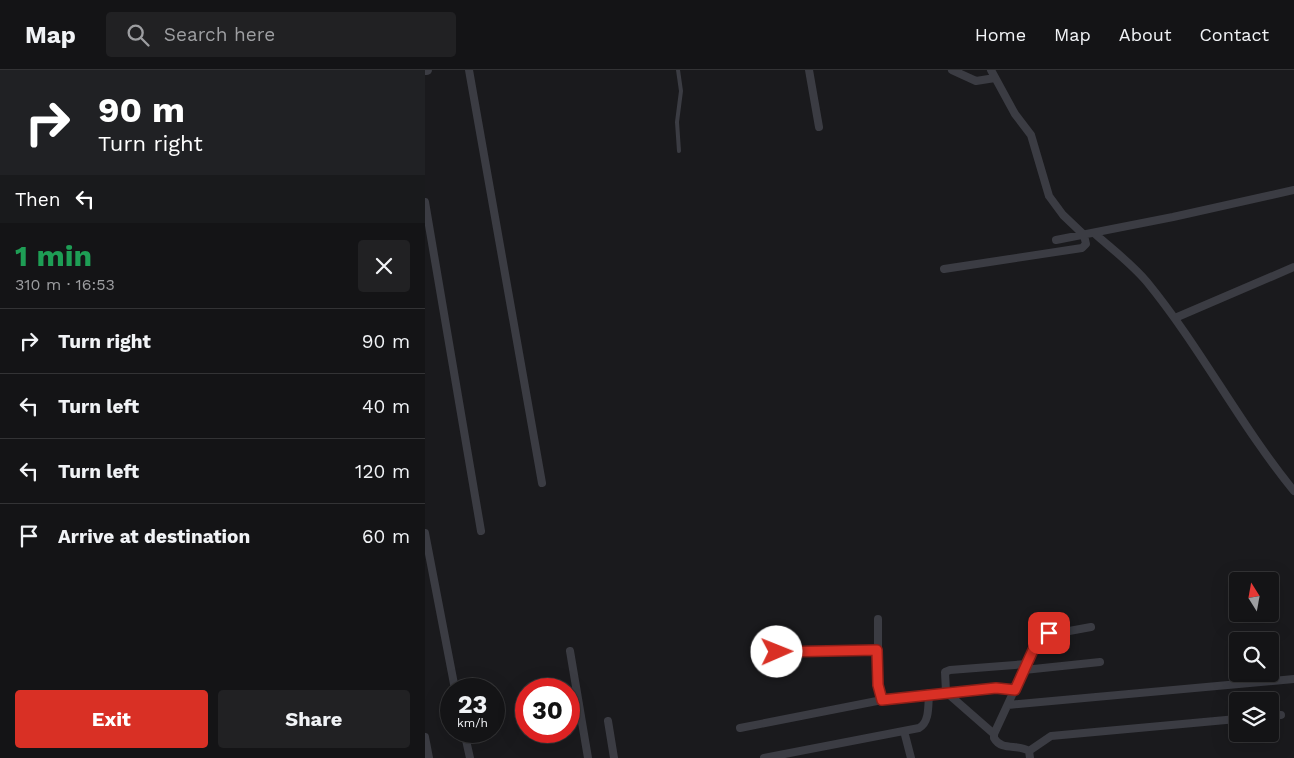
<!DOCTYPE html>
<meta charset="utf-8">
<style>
:root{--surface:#141416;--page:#212123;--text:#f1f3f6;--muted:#9d9ea1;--line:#333335;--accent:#d93025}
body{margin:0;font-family:"Work Sans",sans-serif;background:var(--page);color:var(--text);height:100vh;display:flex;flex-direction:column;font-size:19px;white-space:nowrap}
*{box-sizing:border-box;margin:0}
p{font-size:16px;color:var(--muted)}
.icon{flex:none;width:28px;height:28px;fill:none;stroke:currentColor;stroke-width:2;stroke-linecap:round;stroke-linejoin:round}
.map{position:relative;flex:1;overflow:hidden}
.panel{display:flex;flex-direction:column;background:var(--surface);width:425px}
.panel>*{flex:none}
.banner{background:#202124;color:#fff;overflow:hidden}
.needle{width:32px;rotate:349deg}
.tools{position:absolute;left:804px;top:502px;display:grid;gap:10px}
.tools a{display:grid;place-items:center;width:50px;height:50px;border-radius:5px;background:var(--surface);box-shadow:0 5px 20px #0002,0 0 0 1px var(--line);font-size:25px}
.speed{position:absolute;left:15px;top:608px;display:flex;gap:10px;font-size:25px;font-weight:700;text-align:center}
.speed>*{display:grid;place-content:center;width:65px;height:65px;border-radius:50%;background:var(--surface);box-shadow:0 5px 20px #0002,0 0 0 1px var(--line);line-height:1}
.speed small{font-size:12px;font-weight:400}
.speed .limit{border:8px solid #d22;background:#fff;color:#111}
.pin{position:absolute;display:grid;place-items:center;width:42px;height:42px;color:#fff;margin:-21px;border-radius:10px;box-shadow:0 2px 8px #0006}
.me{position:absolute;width:55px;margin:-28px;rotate:89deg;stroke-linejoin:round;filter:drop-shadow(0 0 4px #0008)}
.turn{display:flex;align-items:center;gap:18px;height:105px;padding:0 15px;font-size:22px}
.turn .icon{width:65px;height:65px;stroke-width:2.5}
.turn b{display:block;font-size:35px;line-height:42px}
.then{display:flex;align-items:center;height:48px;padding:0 15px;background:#0003;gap:10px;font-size:19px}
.round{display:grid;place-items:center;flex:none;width:52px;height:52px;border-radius:5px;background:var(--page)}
.summary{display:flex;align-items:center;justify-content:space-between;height:85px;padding:0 15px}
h1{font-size:30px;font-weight:700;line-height:38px;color:#1e9e55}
.primary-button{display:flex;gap:10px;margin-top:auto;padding:10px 15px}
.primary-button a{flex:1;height:58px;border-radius:5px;background:var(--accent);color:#fff;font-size:20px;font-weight:700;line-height:58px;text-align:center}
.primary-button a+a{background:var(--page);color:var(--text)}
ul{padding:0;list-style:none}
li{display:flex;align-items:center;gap:15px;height:65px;padding:0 15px;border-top:1px solid var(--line)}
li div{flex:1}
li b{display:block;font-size:19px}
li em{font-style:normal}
header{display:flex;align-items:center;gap:30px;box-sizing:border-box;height:70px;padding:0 25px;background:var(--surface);border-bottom:1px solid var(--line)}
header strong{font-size:24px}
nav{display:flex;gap:28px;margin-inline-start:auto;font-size:18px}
.search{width:350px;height:45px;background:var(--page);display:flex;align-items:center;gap:12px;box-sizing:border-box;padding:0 18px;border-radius:5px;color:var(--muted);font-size:19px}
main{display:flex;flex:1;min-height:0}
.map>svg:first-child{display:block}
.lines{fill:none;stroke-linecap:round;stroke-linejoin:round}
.service{stroke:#3b3c43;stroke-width:4}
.minor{stroke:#3b3c43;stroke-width:8}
.tertiary{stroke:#3b3c43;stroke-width:10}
.route-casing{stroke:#8d1f18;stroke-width:12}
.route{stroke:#d93025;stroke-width:9}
</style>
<header>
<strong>Map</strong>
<div class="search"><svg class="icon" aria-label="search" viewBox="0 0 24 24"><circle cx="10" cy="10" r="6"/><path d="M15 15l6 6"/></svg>Search here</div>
<nav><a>Home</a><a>Map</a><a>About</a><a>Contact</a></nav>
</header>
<main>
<section class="panel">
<div class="banner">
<div class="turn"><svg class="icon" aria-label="right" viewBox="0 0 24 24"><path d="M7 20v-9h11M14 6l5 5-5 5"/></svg><div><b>90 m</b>Turn right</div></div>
<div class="then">Then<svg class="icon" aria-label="left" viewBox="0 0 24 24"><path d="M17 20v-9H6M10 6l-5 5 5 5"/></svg></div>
</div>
<div class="summary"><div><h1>1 min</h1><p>310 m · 16:53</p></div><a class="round"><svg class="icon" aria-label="close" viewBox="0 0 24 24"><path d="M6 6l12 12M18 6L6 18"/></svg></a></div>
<ul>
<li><svg class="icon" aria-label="right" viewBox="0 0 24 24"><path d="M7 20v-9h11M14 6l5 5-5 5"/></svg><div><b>Turn right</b></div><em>90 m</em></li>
<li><svg class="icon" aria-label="left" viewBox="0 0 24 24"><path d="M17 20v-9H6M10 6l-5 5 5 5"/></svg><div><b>Turn left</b></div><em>40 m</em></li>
<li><svg class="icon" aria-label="left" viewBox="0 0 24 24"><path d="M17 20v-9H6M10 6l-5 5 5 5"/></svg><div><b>Turn left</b></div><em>120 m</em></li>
<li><svg class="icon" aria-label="arrive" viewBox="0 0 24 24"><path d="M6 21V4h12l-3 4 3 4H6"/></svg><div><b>Arrive at destination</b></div><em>60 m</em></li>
</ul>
<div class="primary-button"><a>Exit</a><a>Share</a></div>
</section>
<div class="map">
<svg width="869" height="688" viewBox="0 0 869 688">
<rect width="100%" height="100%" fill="#1a1a1d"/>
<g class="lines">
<path class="service" d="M253,0L256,21L252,52L254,81"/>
<path class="minor" d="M44,0L117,413
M384,0L394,57
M527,0L551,11L570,8
M0,132L56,461
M669,163C687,179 707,194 722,212C776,278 815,355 869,421
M631,170L748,147L869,120
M519,199L657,178L661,174L659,165L638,145L624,126L606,65L590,44L566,0
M750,248L869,197
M0,463L30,619
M453,549V615L457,630
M145,581L163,688
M333,583L452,580
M599,600L675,592
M583,635L869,609
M845,646L856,645
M183,651L189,688
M315,658L457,630L571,618L590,620
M39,661L45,688
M479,661L486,688
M569,664L521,622L520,602L525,600L602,594
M0,667L4,688
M604,681L626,666L812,649
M339,688L494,658C505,652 503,635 504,623
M605,688L604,681C593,673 577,682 569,668V664L613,569L617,566L666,557"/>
<path class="tertiary" d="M0,0H2"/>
</g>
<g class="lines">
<g class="route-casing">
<path id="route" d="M352,582L452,580L453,615L457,630L571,618L590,620L613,569L624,563"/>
</g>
<use href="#route" class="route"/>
</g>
</svg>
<div class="tools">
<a><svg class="needle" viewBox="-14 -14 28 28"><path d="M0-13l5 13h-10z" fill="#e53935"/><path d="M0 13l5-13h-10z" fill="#9d9ea1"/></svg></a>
<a><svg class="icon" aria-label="search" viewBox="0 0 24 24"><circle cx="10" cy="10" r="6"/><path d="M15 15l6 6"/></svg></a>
<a><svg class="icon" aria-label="layers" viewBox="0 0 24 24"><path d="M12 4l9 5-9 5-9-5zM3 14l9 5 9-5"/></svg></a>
</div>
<div class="speed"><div>23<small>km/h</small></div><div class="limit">30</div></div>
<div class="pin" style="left:624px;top:563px;background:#d93025"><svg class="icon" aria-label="arrive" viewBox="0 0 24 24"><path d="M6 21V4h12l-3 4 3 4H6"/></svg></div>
<svg class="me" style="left:352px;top:582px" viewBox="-20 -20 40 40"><circle r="19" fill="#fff"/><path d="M0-13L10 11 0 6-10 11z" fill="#d93025"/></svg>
</div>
</main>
